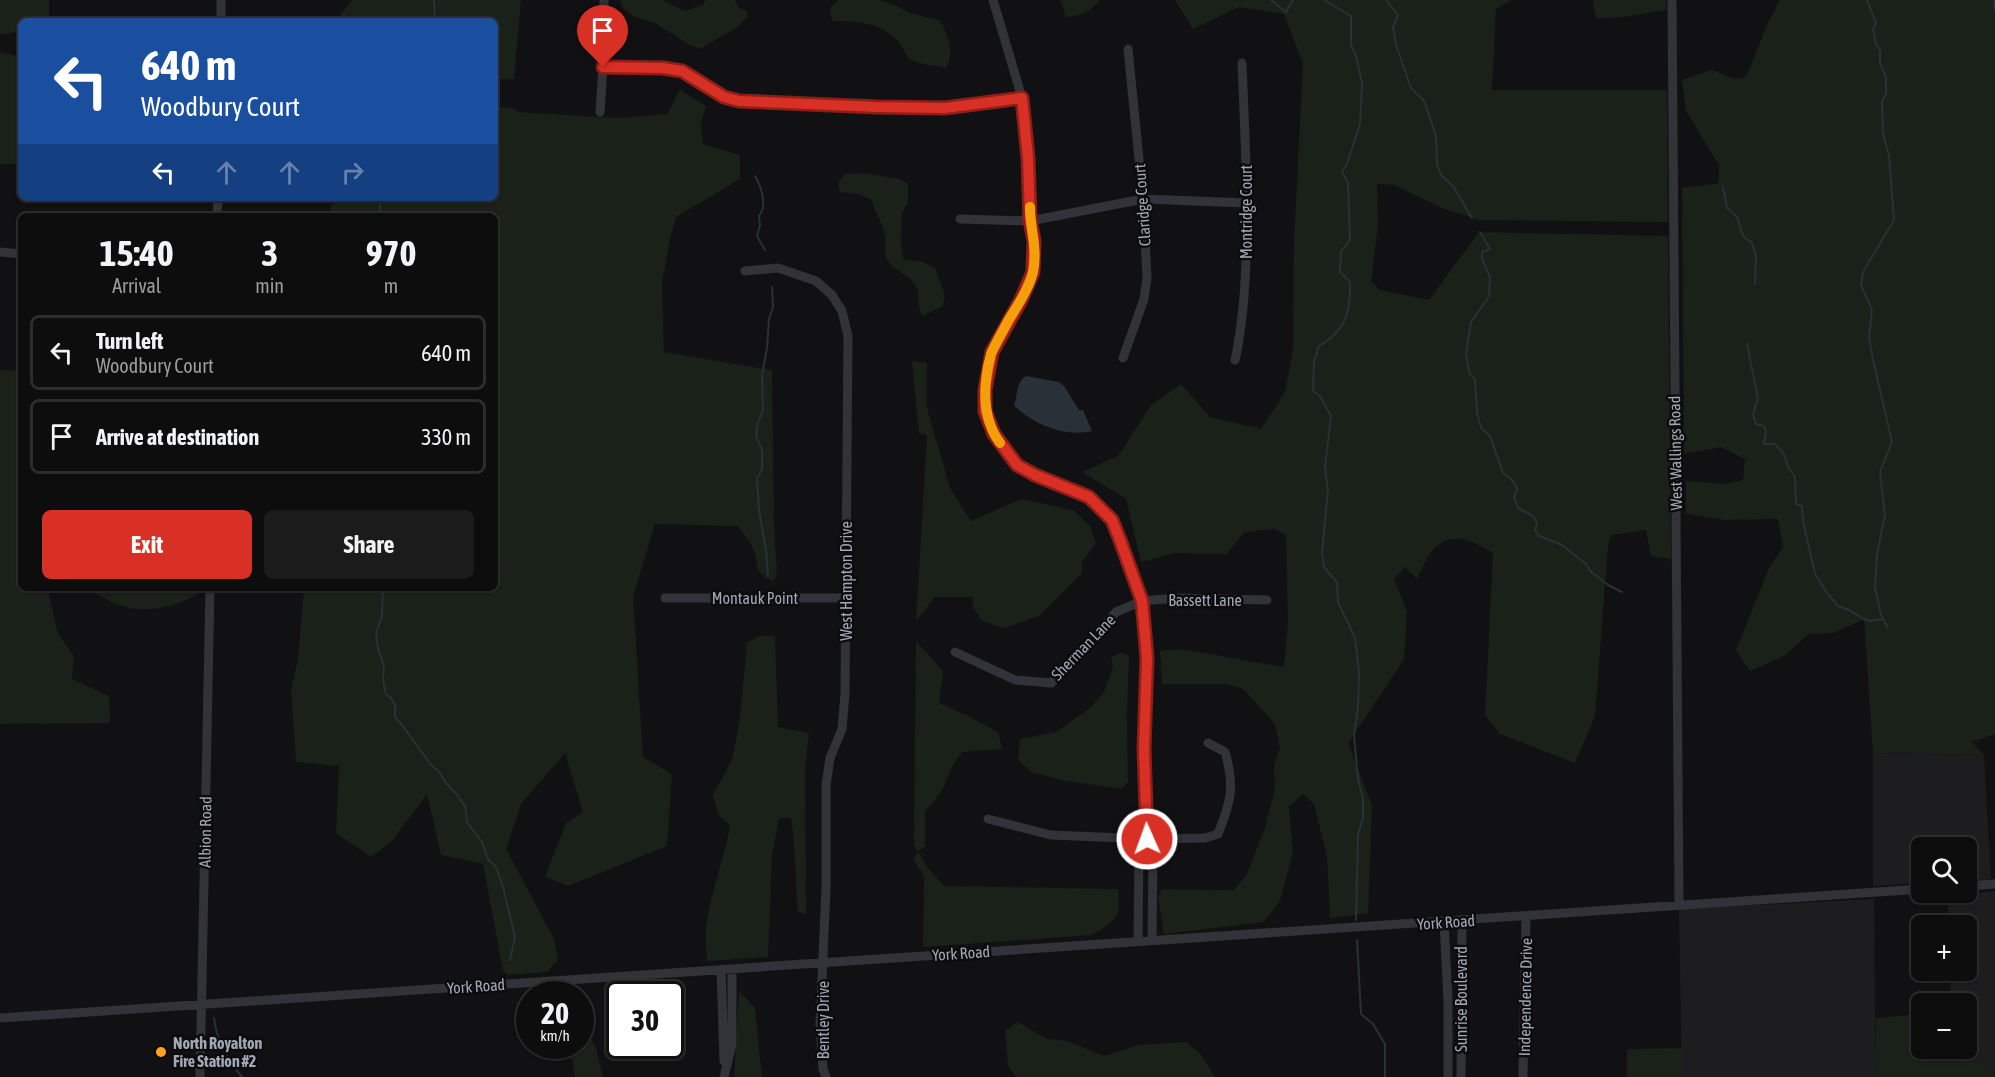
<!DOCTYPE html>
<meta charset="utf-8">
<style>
:root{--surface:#0d0d0e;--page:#1b1b1c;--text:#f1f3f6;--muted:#9a9c9e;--line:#2d2d2e;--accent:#d93025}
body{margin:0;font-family:"Asap Condensed",sans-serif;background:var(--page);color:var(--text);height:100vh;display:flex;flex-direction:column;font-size:22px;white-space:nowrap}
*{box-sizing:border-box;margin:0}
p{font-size:20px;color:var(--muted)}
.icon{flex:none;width:33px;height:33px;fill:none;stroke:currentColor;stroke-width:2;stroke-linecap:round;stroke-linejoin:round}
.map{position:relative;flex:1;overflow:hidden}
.side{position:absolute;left:18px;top:213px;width:480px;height:378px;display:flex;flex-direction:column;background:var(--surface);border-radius:9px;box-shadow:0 2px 4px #0004,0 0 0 2px var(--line)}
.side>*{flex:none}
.banner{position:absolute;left:18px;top:18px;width:480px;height:183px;border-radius:9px;box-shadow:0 2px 4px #0004,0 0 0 2px var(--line);background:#1a4fa0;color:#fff;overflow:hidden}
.controls{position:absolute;left:1911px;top:837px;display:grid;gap:12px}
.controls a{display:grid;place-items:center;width:66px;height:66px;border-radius:9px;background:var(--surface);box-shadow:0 2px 4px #0004,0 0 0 2px var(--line);font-size:30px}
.speed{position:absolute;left:516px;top:981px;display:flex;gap:12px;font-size:30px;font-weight:700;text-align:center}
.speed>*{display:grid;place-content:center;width:78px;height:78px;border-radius:50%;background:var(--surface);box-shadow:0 2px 4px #0004,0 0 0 2px var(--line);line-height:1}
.speed small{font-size:15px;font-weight:400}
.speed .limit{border:3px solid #111;border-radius:9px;background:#fff;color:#111}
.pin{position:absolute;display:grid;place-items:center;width:51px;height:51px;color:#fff;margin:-62px -26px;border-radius:50% 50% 50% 0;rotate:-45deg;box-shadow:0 0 6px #0007}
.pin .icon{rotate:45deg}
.me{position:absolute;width:66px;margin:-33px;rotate:358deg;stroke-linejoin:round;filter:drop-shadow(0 0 4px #0008)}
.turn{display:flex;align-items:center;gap:21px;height:126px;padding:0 24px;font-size:27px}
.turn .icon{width:78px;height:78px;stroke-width:2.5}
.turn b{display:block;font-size:42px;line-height:51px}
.lanes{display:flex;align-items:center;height:57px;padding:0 24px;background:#0003;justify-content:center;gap:30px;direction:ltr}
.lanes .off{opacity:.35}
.eta{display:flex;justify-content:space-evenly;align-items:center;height:102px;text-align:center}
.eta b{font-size:36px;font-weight:700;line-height:42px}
.button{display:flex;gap:12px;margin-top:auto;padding:12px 24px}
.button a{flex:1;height:69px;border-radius:9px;background:var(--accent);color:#fff;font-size:24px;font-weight:700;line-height:69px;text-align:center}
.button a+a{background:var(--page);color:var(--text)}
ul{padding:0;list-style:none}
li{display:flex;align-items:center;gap:18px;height:75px;margin:0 12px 9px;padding:0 12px;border:3px solid var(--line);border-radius:9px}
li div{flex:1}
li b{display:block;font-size:22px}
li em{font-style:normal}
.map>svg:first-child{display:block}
.built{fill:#1d1d20}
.green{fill:#192119}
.water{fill:#273137}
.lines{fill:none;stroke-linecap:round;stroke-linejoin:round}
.stream{stroke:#273137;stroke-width:2}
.minor{stroke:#323338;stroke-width:9}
.route-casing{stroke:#8d1f18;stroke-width:15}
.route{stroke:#d93025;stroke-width:10}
.slow{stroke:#f59e0b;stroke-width:10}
.poi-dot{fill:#ffa31d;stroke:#0c0c0e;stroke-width:2}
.labels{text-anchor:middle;stroke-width:5;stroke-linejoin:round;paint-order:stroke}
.street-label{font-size:16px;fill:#a1a8b5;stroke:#0c0c0e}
.poi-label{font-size:16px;font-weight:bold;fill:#a1a8b5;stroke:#0c0c0e;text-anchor:start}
</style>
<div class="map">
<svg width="1995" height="1077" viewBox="0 0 1995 1077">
<rect width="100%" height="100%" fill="#111113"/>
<path class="built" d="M1873,753L1984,755L1991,879L1967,881L1966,848H1922L1921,883L1873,886Z
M1995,891V1074L1957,1049L1966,1048V1004L1951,1003L1950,971L1966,970V926L1948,925V896Z
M1874,899L1876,1077H1682L1679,909Z"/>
<path class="green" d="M0,0H49V21H21V31L0,35Z
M352,0H521L514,79L495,80V21H336Z
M620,0H662L685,11L702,5L706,0H735L739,8L747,11V17L736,28L700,49L688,44L655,23L631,15L623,9Z
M839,0H880L897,6L910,13L941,21C948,38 955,51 946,68C935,65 920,65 910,59C904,55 903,45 897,40C879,22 856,21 832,21L830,8Z
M1060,0H1100C1092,11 1079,17 1066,17Z
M1175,0H1512L1496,9L1492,90H1667L1668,222L1479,220L1442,208L1394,185L1377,184L1378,225L1371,282L1380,290L1429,300L1479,232L1668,236L1671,559L1651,556L1646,530L1611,535L1608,545L1595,716L1575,763L1500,734L1485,715L1493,553C1474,542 1451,529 1433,550C1426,558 1422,570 1417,579L1405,567L1394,579L1407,611L1404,659L1348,743L1372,805L1368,913L1330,918L1327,856L1314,804L1303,794L1289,807L1293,852L1280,901L1264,922L1164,934L1158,897L1162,889L1234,890L1247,874L1265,828L1275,788L1274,765L1280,748L1275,724L1243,689L1226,684H1162L1160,651L1181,649L1284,667L1288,623L1286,535L1274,529L1244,532L1227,554L1175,553L1141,562L1126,499L1082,472L1118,456L1151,405L1181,384L1210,417L1261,429L1285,392L1293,350L1294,240L1303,64L1284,14L1239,7L1193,29Z
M1593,0H1666V10L1623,17L1596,18Z
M1780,0H1995V734L1972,742L1984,755L1873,753L1864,619L1834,633L1808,634L1786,655L1750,671L1736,650L1769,568L1783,547L1778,519L1725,520L1686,514V481L1726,484L1743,480L1745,459L1721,447L1684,454L1682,188L1719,183V165L1686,111L1682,80L1711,70L1736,79L1746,77L1768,23Z
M0,52L21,57V164H0Z
M680,90L706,106L701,124L703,144L740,155V179L676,217L670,239L662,283L664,352L772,370L774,527L777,572L774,581C751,574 761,564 752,547C749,539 742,533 738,526L655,524L633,596L643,757L672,774L667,846L568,886L545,877L566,823L583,812L565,753L521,804L506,849L554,939L558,960L547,972L508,975L503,971L483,864L441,855L427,794L391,842L371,857L336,833L339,766L296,762L291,691L298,659L304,588H495V216H326L336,198H495V107L513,108L518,112L618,118L667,114Z
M863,173L900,179L908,184V203L902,213L901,245L903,259L923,262L935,268L945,295L943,306L923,316C915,304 921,294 916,286C910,274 895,272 888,261C882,252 887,244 885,235C883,222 874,213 872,200L858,194L840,192L838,184L844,174Z
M912,361L927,363V408L950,488L971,521L1021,499L1073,510L1090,526L1096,544L1082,561V573L1039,616L1004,628L982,621L973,607V597H935L916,621L927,435L919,433Z
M0,370L21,371V588H51L49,595L58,634L74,656L72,679L109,696L110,723L0,724Z
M86,588H201V592C180,606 144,615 120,605C108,601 97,594 86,588Z
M759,636H775L778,727L809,733L805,769L806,914L798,912C795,881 796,850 791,818H779L772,855L768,957L707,961C707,951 705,942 706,932C708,898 724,861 730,826L718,814L713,795L732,760L740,718L747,643Z
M916,641L943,671L939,703L966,715L998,732L1002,749L962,752L951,769L943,789L925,812V846L918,852L928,868L944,886L1118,889C1121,918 1116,921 1092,935L923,947L924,877L913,858L918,852L914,846Z
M1121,653L1129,654L1127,717L1128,782L1122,789L1067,781L1031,772L1018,760L1020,739L1056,732L1090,708L1104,692L1113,667L1111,657Z
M739,991L755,1008L762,1077H734Z
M1921,1014L1922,1048L1957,1049L1995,1074V1077H1876V1018Z
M1018,1022L1047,1039L1067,1041L1104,1056L1139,1045L1187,1042L1202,1056L1215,1077H1016L1008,1065L1005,1031Z
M581,1025L595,1045L603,1077H575L570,1046H580Z
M1682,1048V1077H1627V1049Z"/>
<path class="water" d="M1026,376L1059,382L1064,386L1079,410H1083L1092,431C1070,436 1047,429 1028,417C1023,414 1019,409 1014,406C1017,397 1016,382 1026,376Z"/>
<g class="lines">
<path class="stream" d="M434,0L435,21
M1271,0L1286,12L1293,0
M1324,0L1351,16V45L1356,56L1362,83L1360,124L1347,164L1342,172L1348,183L1350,240L1341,251L1340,272L1350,282C1351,312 1346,330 1319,346L1314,361L1313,391L1320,396L1331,416L1325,467L1328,490L1322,553L1324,567L1337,583L1338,602L1355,638L1359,672L1358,708L1354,735L1358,779L1363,799V818L1358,834L1356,920
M1386,0L1398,15L1393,28L1397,48L1411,88L1424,101L1436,136L1437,164L1441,175L1453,186L1472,218
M1867,0L1876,23L1873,29L1876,44L1880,50V64L1886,77V94L1882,102L1883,134L1889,155L1894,220L1863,272L1861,285L1872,310L1869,337L1873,360L1892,442L1880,472L1885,515L1877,554L1875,587L1881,615L1888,628
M1994,0L1995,11
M755,176C761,186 768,206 759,216L760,225L757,236L765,250
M1723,187L1727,208L1737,217L1743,236L1752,243L1756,256L1755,284
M379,216L381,198
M1480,232L1490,249L1482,252V259L1490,277L1489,296L1471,322L1466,354L1469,372L1475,380L1477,412L1481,428L1490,436L1503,473L1511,479L1516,486L1517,490L1514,497L1518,508L1533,516L1537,523L1535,530L1539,536L1562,545L1586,564L1590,571L1608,585L1622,592
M1747,344L1758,399L1753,414L1756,424L1764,426L1766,431L1764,444H1775L1784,454L1788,467L1795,477L1796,504L1802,506L1803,521L1815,574L1827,593L1838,606L1849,610L1864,619L1871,621L1883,619
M768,576L766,550L759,510L757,479L762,469V450L756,436L757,426L763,410L762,375L767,348L769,319L773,307L772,287
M383,588L382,616L376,633L378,648L384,666L383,680L386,694L391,698L395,705V717L402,725L431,765L440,773L446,783L458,796L465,806L467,822L482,842L488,859L496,867L503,887L515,937L510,960
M1357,940L1361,1014L1373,1024L1385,1044V1077
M214,1018C217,1042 227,1059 242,1077"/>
<path class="minor" d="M993,0L1022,98L1028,158L1030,221L1034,241L1033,272L1021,300L992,352L985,390V411L994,434L1017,465L1035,475L1089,497L1112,520L1142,601L1147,658L1144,749L1147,839L1153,850L1152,939
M1672,0L1679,905
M221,21V0
M603,67L663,68L682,71L724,97L739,101L877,107L945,108L1022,98
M600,112L603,67L604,0
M217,216L218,198
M960,219L1030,221L1143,199L1247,203
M0,252L21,254
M745,271L778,268L816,281L832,295L842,311L848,336L845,694L842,729L830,758L826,785V888L820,1025L823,1069L826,1077
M1123,358L1144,299L1147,278L1143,199L1128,49
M1235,360C1240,339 1242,318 1244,297C1250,219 1245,141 1242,63
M665,598H845
M955,652L1015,680L1051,683L1065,670L1116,612L1142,601L1177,598L1267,600
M988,819L1051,835L1147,839L1205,838L1218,834C1231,801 1235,787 1225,752L1208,743
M1966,886L1995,884
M1444,922L1448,1000V1077
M1138,940L1139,849L1147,839
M721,969L724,1061
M0,1018L1922,889
M200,1077L210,588
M724,1077L732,1044V969
M1461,1077L1462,921
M1523,1077L1526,916"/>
</g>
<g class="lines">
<g class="route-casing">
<path id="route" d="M603,67L663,68L682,71L724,97L739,101L877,107L945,108L1022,98L1028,158L1030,220L1034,241L1033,272L1021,300L992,352L985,390V411L994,434L1017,465L1035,475L1089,497L1112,520L1120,540L1142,601L1147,658L1144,749L1147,839"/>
</g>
<use href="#route" class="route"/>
<path class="slow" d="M1000,443C981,417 983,384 991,354C995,344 1003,331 1008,321C1017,306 1029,289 1033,272C1038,250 1030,229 1030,207"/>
</g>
<circle class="poi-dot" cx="161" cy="1052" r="6"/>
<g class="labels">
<g class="street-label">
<text transform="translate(1142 205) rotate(-94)" y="6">Claridge Court</text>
<text transform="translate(1246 212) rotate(-90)" y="6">Montridge Court</text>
<text transform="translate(1675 453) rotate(-91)" y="6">West Wallings Road</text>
<text transform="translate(846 581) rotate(-90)" y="6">West Hampton Drive</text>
<text x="755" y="604">Montauk Point</text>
<text x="1205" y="606">Bassett Lane</text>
<text transform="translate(1083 647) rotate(-46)" y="6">Sherman Lane</text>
<text transform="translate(205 832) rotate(-89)" y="6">Albion Road</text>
<text transform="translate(1446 922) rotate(-4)" y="6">York Road</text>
<text transform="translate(961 953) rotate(-4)" y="6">York Road</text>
<text transform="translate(476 986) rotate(-4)" y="6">York Road</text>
<text transform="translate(1525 997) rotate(-89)" y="6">Independence Drive</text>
<text transform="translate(1461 999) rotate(-90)" y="6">Sunrise Boulevard</text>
<text transform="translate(823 1020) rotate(-90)" y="6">Bentley Drive</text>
</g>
<g class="poi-label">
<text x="173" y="1049">North Royalton<tspan x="173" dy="18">Fire Station #2</tspan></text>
</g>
</g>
</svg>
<div class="controls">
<a><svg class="icon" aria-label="search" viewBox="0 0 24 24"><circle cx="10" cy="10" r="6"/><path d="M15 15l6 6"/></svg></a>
<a>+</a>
<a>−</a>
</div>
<div class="speed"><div>20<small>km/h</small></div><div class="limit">30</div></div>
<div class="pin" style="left:603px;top:67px;background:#d93025"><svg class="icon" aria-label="arrive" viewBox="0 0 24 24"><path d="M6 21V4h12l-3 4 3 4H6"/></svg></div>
<svg class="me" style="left:1147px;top:839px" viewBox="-20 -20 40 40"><circle r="17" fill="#d93025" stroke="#fff" stroke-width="3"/><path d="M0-11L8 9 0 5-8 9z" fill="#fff"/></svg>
<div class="banner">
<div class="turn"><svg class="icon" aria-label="left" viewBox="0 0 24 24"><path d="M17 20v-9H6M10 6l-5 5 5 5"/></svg><div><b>640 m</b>Woodbury Court</div></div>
<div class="lanes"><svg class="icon" aria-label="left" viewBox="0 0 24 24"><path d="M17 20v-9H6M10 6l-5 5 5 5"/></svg><svg class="icon off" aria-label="ahead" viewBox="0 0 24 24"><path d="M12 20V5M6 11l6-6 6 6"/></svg><svg class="icon off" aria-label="ahead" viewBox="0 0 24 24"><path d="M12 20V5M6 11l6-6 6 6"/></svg><svg class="icon off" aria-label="right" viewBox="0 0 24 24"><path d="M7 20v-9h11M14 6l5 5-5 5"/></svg></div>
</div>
<section class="side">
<div class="eta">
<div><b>15:40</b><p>Arrival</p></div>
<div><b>3</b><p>min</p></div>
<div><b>970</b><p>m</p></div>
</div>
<ul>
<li><svg class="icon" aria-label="left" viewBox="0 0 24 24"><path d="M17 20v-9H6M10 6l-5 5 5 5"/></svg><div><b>Turn left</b><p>Woodbury Court</p></div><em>640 m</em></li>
<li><svg class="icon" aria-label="arrive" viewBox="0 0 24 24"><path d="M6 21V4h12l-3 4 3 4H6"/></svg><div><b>Arrive at destination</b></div><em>330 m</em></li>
</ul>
<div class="button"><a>Exit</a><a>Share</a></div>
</section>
</div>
